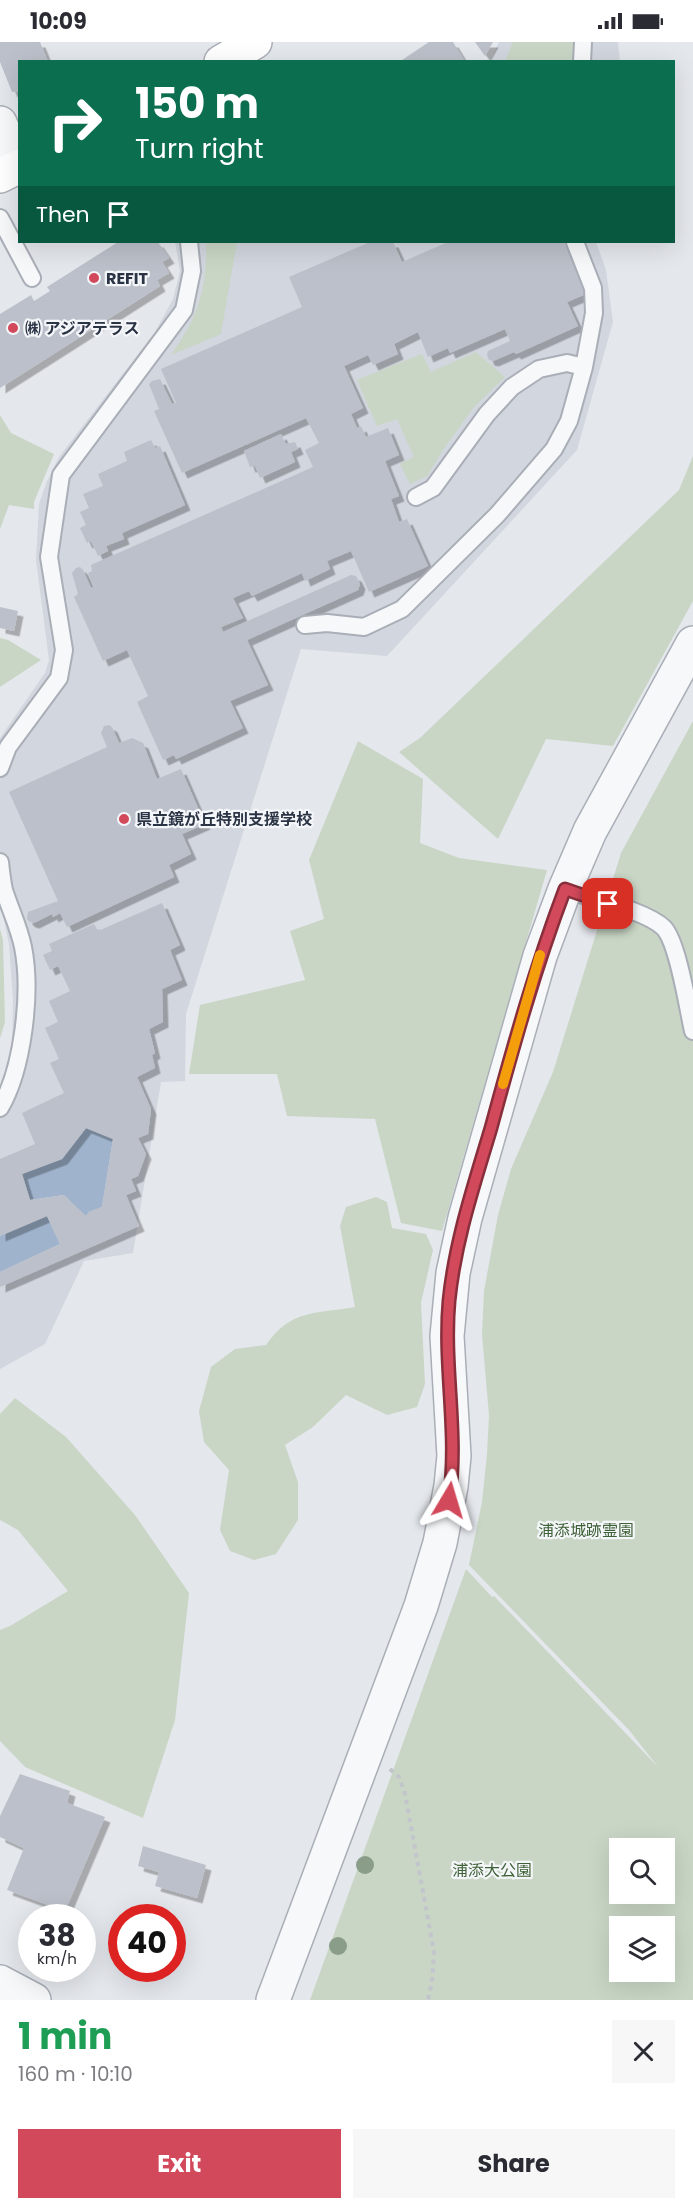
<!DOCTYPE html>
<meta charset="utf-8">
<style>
:root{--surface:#fff;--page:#f7f7f7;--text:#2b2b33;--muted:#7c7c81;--accent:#d1495b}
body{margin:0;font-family:Poppins,"Noto Sans JP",sans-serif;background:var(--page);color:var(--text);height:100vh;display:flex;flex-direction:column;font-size:22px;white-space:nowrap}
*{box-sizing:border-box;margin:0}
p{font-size:20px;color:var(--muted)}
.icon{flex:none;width:33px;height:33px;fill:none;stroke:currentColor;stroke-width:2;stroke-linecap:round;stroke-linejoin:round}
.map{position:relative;height:1958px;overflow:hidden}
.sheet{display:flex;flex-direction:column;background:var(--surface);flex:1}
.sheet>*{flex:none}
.hud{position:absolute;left:18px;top:18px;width:657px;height:183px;border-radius:0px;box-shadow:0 6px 24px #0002;background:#0b6e4f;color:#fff;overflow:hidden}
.fabs{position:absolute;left:609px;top:1796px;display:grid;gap:12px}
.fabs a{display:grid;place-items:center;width:66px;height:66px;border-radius:0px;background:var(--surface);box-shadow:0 6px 24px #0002;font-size:30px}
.speed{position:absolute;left:18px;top:1862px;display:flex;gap:12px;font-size:30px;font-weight:700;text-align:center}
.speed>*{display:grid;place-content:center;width:78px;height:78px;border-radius:50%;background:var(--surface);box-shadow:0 6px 24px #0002;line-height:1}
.speed small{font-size:15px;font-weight:400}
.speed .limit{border:9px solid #d22;background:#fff;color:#111}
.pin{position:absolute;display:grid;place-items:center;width:51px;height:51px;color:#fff;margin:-26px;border-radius:12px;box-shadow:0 3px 9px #0006}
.me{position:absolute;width:66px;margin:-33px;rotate:7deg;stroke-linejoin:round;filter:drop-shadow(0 0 4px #0008)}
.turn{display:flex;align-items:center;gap:21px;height:126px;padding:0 18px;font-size:27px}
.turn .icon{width:78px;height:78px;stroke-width:2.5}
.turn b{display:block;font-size:42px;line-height:51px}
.then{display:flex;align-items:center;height:57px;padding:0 18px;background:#0003;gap:12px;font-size:22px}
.round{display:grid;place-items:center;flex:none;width:63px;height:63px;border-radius:0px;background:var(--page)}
.summary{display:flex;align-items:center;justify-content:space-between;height:102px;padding:0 18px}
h1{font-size:36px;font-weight:700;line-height:45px;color:#1e9e55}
.button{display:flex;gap:12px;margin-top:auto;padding:12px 18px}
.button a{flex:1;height:69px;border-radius:0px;background:var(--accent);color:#fff;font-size:24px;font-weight:700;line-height:69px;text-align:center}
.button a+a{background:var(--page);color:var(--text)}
.status{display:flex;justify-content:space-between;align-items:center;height:42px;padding:0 30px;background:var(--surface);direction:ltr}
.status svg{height:16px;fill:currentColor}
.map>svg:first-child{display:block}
.built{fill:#d2d6de}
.green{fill:#c9d6c5;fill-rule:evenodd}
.water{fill:#9fb4cc}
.building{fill:#bbc0ca;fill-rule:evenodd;filter:url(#shadow)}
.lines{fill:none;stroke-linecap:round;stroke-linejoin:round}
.service-casing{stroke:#a9aeb7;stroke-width:20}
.tertiary-casing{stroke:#a9aeb7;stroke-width:36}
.secondary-casing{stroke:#a9aeb7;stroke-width:36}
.path{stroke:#c2c5cb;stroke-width:4;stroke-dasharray:4.5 4.5;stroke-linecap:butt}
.service{stroke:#f7f8fa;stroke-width:16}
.tertiary{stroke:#f7f8fa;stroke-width:33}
.secondary{stroke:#fff;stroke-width:33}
.tree{fill:#899d89}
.route-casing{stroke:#882f3b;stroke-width:15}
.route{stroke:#d1495b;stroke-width:10}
.slow{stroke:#f59e0b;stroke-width:10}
.poi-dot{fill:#d1495b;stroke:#f4f6f9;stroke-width:2}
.labels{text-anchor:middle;stroke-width:4.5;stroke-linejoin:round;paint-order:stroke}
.poi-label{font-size:16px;font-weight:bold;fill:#2b3445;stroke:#f4f6f9;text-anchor:start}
.park-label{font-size:16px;fill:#3f6138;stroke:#f4f6f9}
</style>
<div class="status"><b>10:09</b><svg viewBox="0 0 49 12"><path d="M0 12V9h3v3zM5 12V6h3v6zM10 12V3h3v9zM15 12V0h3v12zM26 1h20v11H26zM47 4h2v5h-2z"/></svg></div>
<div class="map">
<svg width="693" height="1958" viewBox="0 0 693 1958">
<defs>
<filter id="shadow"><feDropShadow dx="5.5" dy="5.5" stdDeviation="0" flood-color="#0004"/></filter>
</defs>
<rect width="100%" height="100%" fill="#e4e7ec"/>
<path class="built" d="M499,0H618L620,19L490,20Z
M175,200H596L606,228L613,280L577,408L387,614L301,607L186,972L185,1039L161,1040L133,1211L84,1219L45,1302L0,1327V1052L12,1013L13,958L9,902L0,858V696L45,631L49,618L36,518L39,462L47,439L59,415L155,290L173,257L180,229Z"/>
<path class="green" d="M513,0H575L574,19L505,20Z
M206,200H237L221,292L171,313C199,273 207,248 206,200Z
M476,310L505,335L474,365L445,405L427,434L410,442L400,422L414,415L397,377L377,384L357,338L422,312L431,330Z
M0,373L11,391L54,412L34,460V467L9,463L0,487Z
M693,414V559L613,704L546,697L498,797L399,710L420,696L679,448Z
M0,596L8,598L41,618L0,645Z
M693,679V1958H310L466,1527L492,1555L494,1554L658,1725L629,1688L469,1523L482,1460L487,1412L489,1373L482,1293L484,1249L498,1173L511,1127L553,1030L621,811ZM620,1806H664V1851H620ZM620,1884H664V1929H620Z
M358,699L423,737L420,801L459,816L547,828L442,1189L401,1181L375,1077L287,1074L277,1032H189L200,963L305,938L290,889L324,877L309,818Z
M0,887L3,898L5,980L0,996Z
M376,1155L387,1160L392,1186L426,1192L433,1208L421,1261L425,1342L417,1365L387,1373L346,1353L313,1385L285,1403L298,1440V1478L276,1512L254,1518L230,1509L220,1488L229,1428L204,1400L199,1369L211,1325L235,1307L266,1303C291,1267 315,1272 355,1265L340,1184L346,1165Z
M15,1356L66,1395L135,1473L189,1551L175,1678L143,1776L25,1725L0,1699V1588L10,1584L68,1549L18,1488L0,1478V1372Z"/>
<path class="water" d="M86,1086L113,1097L102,1165L89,1170L86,1174L64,1153L30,1158L22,1132L62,1117Z
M47,1174L60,1202L0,1230V1194Z"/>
<path class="building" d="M0,0H40L48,20H20V49L12,50L0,20Z
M429,0H453L465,20H399Z
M475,0H493L485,14Z
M118,200H158L169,216L162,220L169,231L157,238L160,244L0,346V272L31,253L34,259L50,249L47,245Z
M370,200H393L402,220L448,200H564L586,252L567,260L578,284L516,312L514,310L493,319L489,318L487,313L488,309L510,299L505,287L450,311L448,306L428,315L418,290L394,302L398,312L373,323L368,313L344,324L363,366L351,372L357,386L361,384L366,395L388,386L399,413L385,419L399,454L391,457L399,480L407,477L428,524L369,550L351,509L327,519L330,527L305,539L302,531L252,554L249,549L233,556L243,576L221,585L223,590L351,533L356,534L360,542L358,548L247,598L268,643L230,659L243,686L176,717L174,713L163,718L137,660L148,654L127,608L103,619L74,555L78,552L72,531L76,526L80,525L83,528L91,546L94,545L88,531L92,529L91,523L313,425L305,408L319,401L306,376L182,431L154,369L159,367L149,342L152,339L160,337L172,362L176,361L161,327L302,265L289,235Z
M281,392L286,402L295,400L298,407L291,410L295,420L260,436L255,424L250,425L244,409Z
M151,398L155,406L160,404L185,463L122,491L124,497L106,504L108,509L98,514L91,499L87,501L80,486L86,483L80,470L89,466L83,452L103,444L98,432L127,419L124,410Z
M0,565L18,569L14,589L0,586Z
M109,683L112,685L119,701L132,696L143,701L157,737L181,727L205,782L182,792L191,812L169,823L174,835L67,885L60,871L53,875L52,872L34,881L30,880L27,877L28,870L58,859L9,750L107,705L101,691L104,684Z
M162,861L180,903L170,908L182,938L162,947L163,980L149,987L155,1011L152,1013L155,1026L137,1035L151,1067L148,1092L138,1096L146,1112L138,1134L131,1137L136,1149L126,1153L139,1184L0,1245V1230L60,1202L47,1174L0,1194V1117L35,1102L22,1071L64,1051L50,1021L59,1017L45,986L58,980L49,959L70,949L58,924L50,928L43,913L52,909L49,902L94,882L98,889ZM86,1086L113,1097L102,1165L89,1170L86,1174L64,1153L30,1158L22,1132L62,1117Z
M20,1732L70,1749L67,1761L105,1775L65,1869L7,1848L24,1806L0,1795V1774Z
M143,1804L206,1823L197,1856L155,1844L159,1830L138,1824Z"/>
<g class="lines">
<g class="service-casing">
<path id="service" d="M582,20L583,0
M0,176L32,236
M416,455L433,446L487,372L512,345L539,327L567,321L584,325
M305,583L327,581L364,585L402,567L497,473L554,407L569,379L584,325L594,271L593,246L575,200
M0,726L8,705L59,636L64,608L49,515L61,433L184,268L192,229L189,200
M0,820C1,829 2,839 4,848C10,867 19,885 23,905C32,950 23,1027 0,1066
M565,847C590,856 647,869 664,886C678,901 688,967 693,989"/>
</g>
<g class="tertiary-casing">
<path id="tertiary" d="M0,81L19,124
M0,1940L34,1958
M273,1958L421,1564L440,1501L451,1444L454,1414L447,1294L453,1231L465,1176L540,914L565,847L590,789L693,601"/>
</g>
<g class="secondary-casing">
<path id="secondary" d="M221,20L255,0
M0,134L20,124"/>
</g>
<path class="path" d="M390,1727L399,1735L405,1752L434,1910L432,1940L428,1958"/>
<use href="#service" class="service"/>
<use href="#tertiary" class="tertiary"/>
<use href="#secondary" class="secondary"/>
</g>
<g class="tree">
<circle cx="365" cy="1823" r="9"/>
<circle cx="338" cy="1904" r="9"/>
</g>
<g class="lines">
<g class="route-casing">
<path id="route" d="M449,1458C459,1392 443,1325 449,1259C455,1199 474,1143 491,1086C513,1005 535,926 565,847L608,862"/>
</g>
<use href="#route" class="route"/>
<path class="slow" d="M503,1042L540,913"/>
</g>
<g class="poi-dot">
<circle cx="94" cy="236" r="6"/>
<circle cx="13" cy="286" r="6"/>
<circle cx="124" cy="777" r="6"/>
</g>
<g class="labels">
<g class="poi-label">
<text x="106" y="242">REFIT</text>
<text x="25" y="292">㈱ アジアテラス</text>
<text x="136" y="783">県立鏡が丘特別支援学校</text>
</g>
<g class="park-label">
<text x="586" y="1494">浦添城跡霊園</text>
<text x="492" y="1834">浦添大公園</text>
</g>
</g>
</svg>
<div class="fabs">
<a><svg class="icon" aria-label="search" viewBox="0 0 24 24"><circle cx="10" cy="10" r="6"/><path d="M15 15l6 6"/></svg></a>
<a><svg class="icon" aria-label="layers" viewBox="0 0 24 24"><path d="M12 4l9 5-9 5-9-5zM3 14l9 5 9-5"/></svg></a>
</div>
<div class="speed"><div>38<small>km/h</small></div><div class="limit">40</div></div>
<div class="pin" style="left:608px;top:862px;background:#d93025"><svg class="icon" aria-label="arrive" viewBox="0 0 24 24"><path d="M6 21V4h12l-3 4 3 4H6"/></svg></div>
<svg class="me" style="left:449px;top:1458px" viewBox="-20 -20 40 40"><path d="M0-17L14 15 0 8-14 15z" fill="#d1495b" stroke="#fff" stroke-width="4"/></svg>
<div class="hud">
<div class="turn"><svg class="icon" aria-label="right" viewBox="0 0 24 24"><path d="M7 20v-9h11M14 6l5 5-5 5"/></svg><div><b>150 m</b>Turn right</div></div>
<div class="then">Then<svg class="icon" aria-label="arrive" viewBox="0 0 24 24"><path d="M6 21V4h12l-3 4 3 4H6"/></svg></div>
</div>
</div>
<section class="sheet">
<div class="summary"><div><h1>1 min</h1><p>160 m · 10:10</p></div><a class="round"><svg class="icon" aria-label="close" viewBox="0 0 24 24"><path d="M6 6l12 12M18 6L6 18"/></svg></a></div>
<div class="button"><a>Exit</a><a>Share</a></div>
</section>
